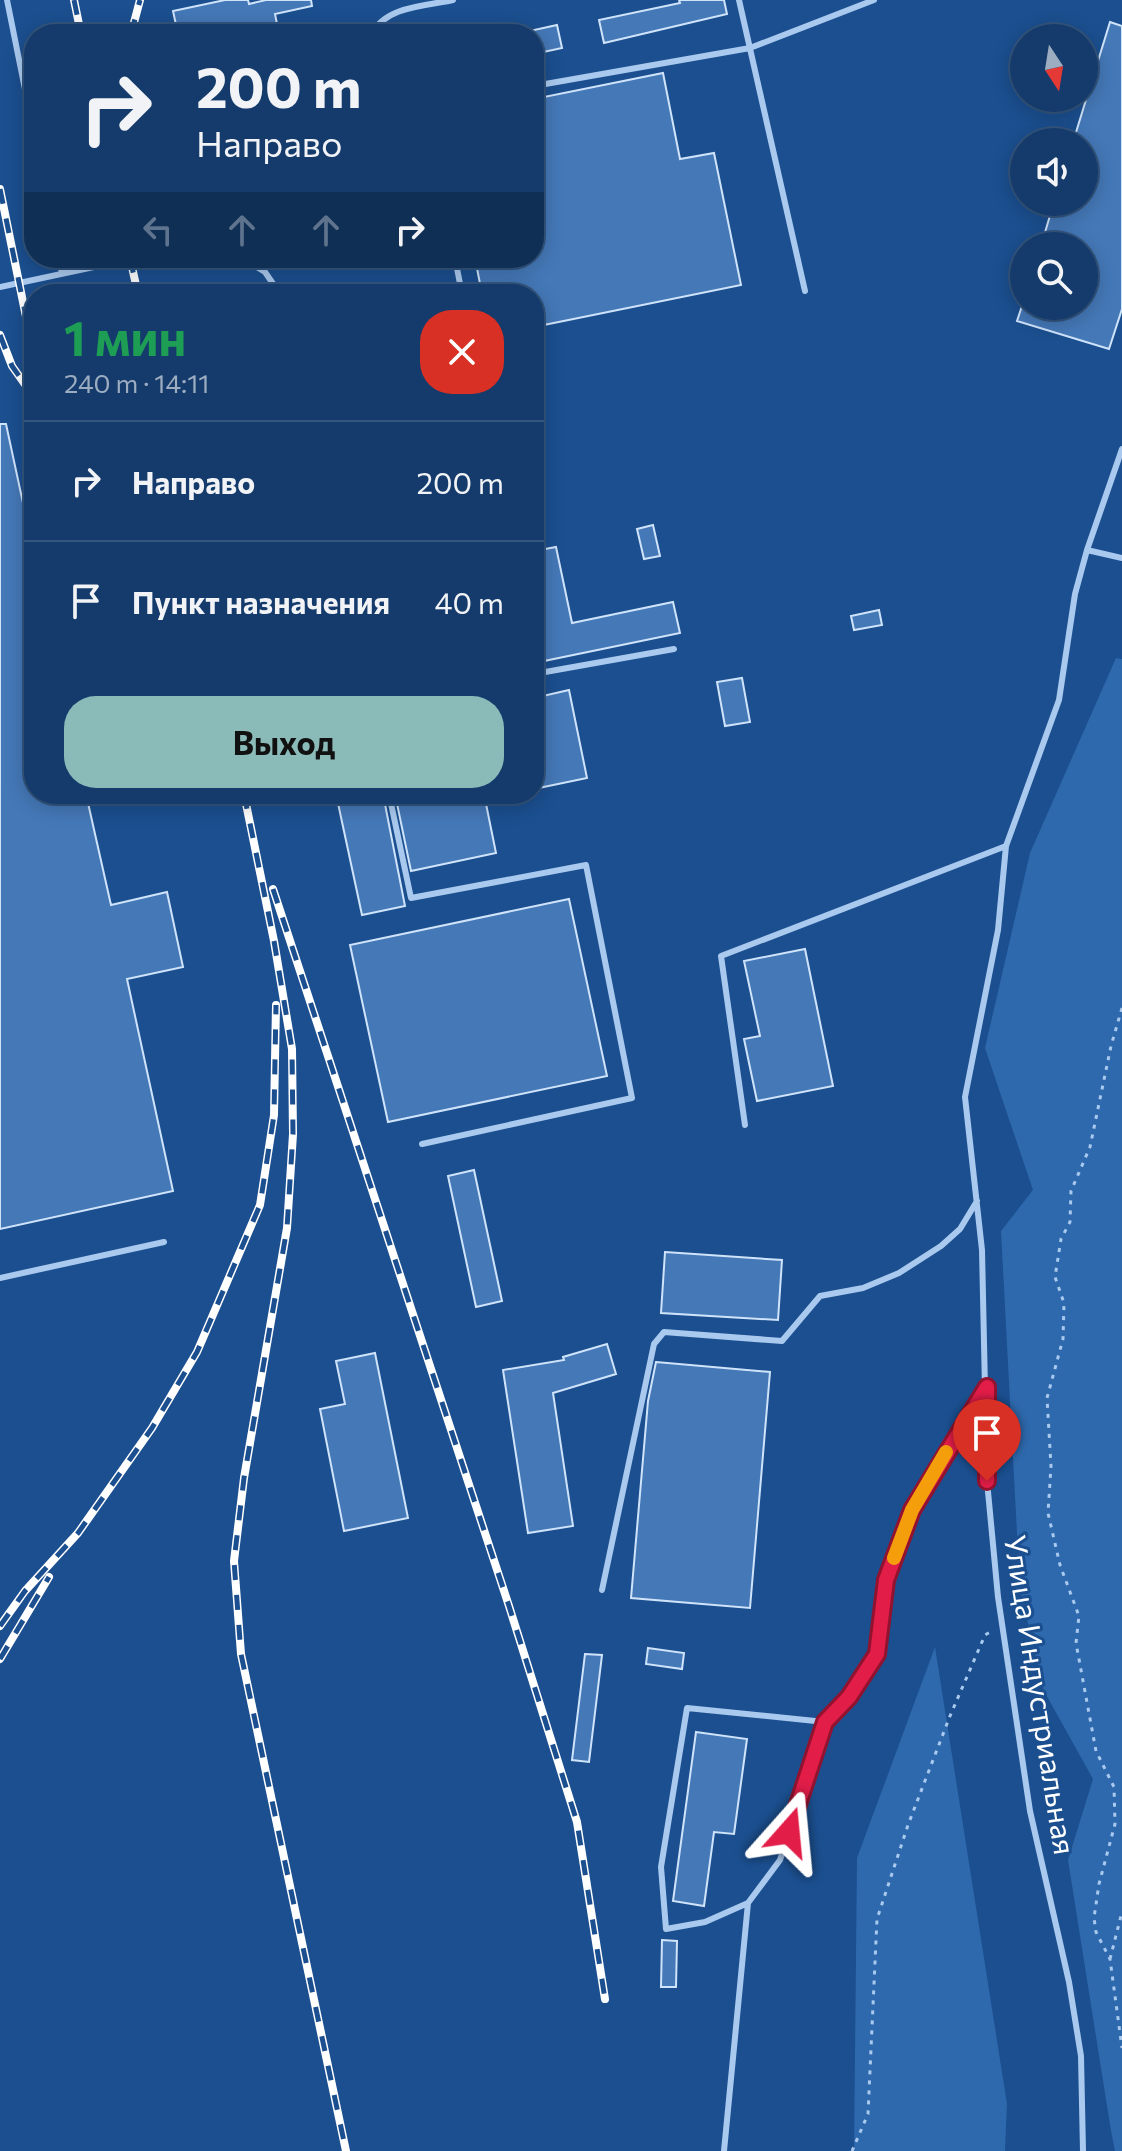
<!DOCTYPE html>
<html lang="ru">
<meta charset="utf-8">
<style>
:root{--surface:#143b6b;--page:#214673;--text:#f1f3f6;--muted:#9dadc1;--line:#33557e;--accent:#8bbbb9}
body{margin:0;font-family:Commissioner,sans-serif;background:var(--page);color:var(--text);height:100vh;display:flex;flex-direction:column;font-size:30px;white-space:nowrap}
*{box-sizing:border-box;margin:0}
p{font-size:26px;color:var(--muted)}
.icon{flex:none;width:44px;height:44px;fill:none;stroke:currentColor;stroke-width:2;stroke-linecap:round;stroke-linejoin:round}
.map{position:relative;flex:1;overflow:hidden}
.drawer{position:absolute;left:24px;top:284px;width:520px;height:520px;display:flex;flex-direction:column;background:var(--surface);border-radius:32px;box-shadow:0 4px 20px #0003,0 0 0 2px var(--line)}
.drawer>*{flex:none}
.top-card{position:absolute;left:24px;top:24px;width:520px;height:244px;border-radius:32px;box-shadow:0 4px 20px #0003,0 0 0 2px var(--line);background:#143b6b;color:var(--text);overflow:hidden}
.needle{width:52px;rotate:168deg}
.tools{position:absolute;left:1010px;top:24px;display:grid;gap:16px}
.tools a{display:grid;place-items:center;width:88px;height:88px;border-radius:50%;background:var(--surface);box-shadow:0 4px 20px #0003,0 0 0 2px var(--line);font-size:40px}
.pin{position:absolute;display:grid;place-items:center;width:68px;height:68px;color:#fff;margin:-82px -34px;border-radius:50% 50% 50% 0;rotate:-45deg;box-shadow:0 0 8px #0007}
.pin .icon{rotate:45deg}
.me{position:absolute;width:88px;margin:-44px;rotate:18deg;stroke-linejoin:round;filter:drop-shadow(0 0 6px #0008)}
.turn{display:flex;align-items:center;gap:28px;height:168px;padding:0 40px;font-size:36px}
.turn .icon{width:104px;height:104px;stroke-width:2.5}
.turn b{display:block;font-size:56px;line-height:68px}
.lanes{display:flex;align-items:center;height:76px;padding:0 40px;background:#0003;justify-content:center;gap:40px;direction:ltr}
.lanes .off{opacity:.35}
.round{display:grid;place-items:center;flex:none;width:84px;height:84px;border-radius:32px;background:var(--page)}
.headline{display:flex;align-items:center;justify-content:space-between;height:136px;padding:0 40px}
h1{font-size:48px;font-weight:700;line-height:60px;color:#1e9e55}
.button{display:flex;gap:16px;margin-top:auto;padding:16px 40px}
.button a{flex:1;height:92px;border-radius:32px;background:var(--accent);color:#111;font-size:32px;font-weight:700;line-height:92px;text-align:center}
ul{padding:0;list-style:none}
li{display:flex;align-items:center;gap:24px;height:120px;padding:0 40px;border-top:2px solid var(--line)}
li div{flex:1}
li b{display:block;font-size:30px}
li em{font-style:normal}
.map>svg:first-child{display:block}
.green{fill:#2e69ad}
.building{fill:#4478b7;stroke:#cfe3fa;stroke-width:2}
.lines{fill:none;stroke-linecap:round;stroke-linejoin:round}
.path{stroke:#a9c9ee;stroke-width:3;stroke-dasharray:4 6;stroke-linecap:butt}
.service{stroke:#a9c9ee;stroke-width:6}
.rail-casing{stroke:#fff;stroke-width:8}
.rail{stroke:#1b4f8f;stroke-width:5;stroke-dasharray:15;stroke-linecap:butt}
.route-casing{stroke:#92132f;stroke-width:20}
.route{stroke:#e11d48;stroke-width:14}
.slow{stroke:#f59e0b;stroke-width:14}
.labels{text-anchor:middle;stroke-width:6;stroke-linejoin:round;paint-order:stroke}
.street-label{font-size:30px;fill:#fff;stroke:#1b4f8f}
</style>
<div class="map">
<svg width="1122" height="2151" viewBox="0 0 1122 2151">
<rect width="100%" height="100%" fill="#1b4f8f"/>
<path class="green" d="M1116,658L1122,659V2151H1115L1111,2131L1068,1860L1093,1779L1044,1691L1020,1590L1001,1231L1033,1190L985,1048L1030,853Z
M935,1647L1007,2104L1005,2151H854L857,1858Z"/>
<path class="building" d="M225,0H248L249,4L266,0H311L312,6L275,14L279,34H178L173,11Z
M679,0H724L727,14L604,43L599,20L680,3Z
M1110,22L1122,26V309L1109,349L1017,321L1022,306H1084V246H1041L1054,202H1084V142H1073Z
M557,25L562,48L534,54V30Z
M663,73L680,159L714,153L741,285L534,327V294H482L475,258H534V99Z
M0,424H6L34,554V794H86L111,905L167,892L183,967L127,979L173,1191L0,1229Z
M653,525L660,556L644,559L637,529Z
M556,547L572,623L673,602L680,633L544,661L534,613V551Z
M879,610L882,625L854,630L851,616Z
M742,678L750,722L725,726L717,682Z
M569,690L587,778L534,789V698Z
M336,794H383L405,906L362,915Z
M395,794H484L496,853L411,871Z
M569,899L607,1076L388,1122L350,945Z
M805,949L833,1086L757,1101L744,1039L760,1036L744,961Z
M474,1170L502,1301L476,1307L448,1176Z
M665,1252L782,1260L778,1320L661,1313Z
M607,1344L616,1374L553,1393L573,1526L528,1533L503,1370L564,1360L563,1357Z
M375,1353L408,1518L344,1531L320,1409L345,1404L336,1361Z
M656,1362L770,1372L750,1608L631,1598L648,1401Z
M648,1648L684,1653L682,1669L646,1664Z
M585,1654L602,1655L589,1762L572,1760Z
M696,1732L747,1739L734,1834L714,1832L704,1906L673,1901Z
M662,1940L677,1941L676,1987H661Z"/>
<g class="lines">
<path class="path" d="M1122,1008L1111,1046L1090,1147L1071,1191L1070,1222L1061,1239L1055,1277L1064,1303L1063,1339L1047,1398L1051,1466L1048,1513L1060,1565L1079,1616L1076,1643L1096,1751L1114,1787L1115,1824L1099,1884L1094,1918L1096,1932L1110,1959L1122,2048
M1110,1959L1122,1912
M852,2151L868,2114L877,1919L908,1825L950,1716L985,1635L992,1631"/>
<path class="service" d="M7,0L34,134
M739,0L805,291
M372,34C385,6 426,6 453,0
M534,86L750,48L874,0
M59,258L62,273
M242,258L265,272L280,294
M455,258L462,294
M0,287L136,258
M1087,550L1122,558
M534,674L674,649
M389,794L411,898L586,865L632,1098L422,1144
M745,1125L721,956L1006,846
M0,1278L164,1242
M602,1590L654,1344L664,1332L782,1341L820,1296L863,1288L899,1273L941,1246L960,1229L977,1201
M748,1903L705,1922L666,1929L661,1867L687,1708L825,1722L849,1697L877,1654L886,1580L912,1510L987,1387
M724,2151L748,1903L780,1860L825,1722
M1083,2151L1081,2056L1069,1982L1030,1811L998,1597L987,1481L982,1250L965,1097L998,930L1006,846L1059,700L1075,594L1087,550L1122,449"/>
<g class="rail-casing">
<path id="rail" d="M74,0L81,34
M131,34L140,0
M0,189L34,356
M130,258L138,294
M0,335L12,366L34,397
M244,794L274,941L292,1049L293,1134L287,1228L244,1478L234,1561L241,1654L346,2151
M273,889L509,1606L577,1822L605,1999
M0,1626L25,1591L78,1533L152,1428L197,1352L260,1205L274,1115L276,1005
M0,1659L49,1577"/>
</g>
<use href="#rail" class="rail"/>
</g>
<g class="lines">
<g class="route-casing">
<path id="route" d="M789,1832L825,1722L849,1697L877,1654L886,1580L912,1510L987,1387V1481"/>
</g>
<use href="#route" class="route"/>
<path class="slow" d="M894,1558L912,1510L946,1452"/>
</g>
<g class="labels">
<g class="street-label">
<text transform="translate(1039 1695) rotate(81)" y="10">Улица Индустриальная</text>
</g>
</g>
</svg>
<div class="tools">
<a><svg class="needle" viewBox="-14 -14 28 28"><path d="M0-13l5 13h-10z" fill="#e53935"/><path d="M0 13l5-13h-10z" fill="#9dadc1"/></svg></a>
<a><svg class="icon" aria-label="sound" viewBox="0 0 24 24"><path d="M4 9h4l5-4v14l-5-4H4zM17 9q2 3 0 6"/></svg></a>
<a><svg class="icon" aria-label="search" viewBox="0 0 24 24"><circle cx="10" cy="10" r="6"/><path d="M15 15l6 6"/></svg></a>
</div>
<div class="pin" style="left:987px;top:1481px;background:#d93025"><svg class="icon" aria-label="arrive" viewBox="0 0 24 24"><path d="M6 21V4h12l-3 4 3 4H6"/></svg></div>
<svg class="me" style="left:789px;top:1832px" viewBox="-20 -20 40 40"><path d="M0-17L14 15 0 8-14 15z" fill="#e11d48" stroke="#fff" stroke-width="4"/></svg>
<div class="top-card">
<div class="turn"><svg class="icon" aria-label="right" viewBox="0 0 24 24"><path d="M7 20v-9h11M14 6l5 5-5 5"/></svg><div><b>200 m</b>Направо</div></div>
<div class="lanes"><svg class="icon off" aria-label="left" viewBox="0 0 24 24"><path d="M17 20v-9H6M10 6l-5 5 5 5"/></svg><svg class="icon off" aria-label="ahead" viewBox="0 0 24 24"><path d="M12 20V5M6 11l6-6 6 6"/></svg><svg class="icon off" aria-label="ahead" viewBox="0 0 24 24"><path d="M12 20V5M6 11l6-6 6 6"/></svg><svg class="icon" aria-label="right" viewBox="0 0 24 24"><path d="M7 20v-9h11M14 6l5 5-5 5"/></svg></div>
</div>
<section class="drawer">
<div class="headline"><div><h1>1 мин</h1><p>240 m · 14:11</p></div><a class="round" style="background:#d93025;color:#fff"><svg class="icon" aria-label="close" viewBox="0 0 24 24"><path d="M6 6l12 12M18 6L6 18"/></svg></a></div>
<ul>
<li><svg class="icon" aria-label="right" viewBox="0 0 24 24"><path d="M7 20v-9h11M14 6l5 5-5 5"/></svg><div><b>Направо</b></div><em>200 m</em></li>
<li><svg class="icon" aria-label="arrive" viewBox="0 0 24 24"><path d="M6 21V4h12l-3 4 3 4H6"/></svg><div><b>Пункт назначения</b></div><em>40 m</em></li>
</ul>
<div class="button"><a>Выход</a></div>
</section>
</div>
